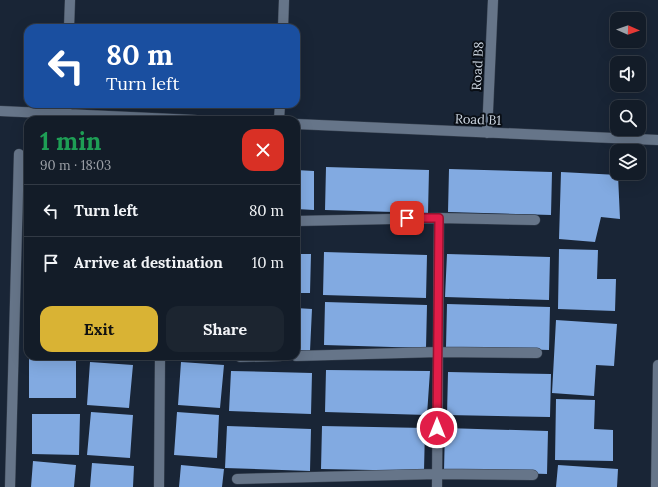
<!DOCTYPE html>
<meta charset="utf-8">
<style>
:root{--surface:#131c28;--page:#1c2530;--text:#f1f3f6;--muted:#9da1a8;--line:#323a45;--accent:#d9b334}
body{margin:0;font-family:Lora,serif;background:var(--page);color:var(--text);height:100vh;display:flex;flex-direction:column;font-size:15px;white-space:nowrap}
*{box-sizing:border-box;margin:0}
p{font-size:13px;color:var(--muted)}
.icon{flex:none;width:22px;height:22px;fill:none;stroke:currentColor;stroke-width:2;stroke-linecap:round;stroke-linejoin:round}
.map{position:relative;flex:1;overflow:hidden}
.details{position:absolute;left:24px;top:116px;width:276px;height:244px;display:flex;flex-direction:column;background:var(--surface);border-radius:12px;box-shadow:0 4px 16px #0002,0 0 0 1px var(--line)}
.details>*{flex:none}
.banner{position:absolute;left:24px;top:24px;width:276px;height:84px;border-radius:12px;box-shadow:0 4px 16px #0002,0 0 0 1px var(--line);background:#1a4fa0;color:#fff;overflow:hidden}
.needle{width:26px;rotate:92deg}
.tools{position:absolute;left:610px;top:12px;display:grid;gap:8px}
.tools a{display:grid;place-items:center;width:36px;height:36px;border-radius:8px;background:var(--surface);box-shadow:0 4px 16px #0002,0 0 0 1px var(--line);font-size:20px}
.pin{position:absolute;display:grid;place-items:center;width:34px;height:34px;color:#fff;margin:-17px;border-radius:8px;box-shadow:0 2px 6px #0006}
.me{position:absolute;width:44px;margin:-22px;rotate:0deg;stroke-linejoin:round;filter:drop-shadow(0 0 3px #0008)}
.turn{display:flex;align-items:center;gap:14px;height:84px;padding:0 16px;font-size:18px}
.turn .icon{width:52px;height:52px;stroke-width:2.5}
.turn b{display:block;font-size:28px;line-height:34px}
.round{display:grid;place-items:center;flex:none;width:42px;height:42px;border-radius:12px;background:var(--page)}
.overview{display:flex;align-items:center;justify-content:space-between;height:68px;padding:0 16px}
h1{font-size:24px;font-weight:800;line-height:30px;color:#1e9e55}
.cta{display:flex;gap:8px;margin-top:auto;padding:8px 16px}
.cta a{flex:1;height:46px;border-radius:12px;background:var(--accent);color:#111;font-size:16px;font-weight:800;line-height:46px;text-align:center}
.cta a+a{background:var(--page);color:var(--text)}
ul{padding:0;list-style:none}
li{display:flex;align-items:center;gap:12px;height:52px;padding:0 16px;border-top:1px solid var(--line)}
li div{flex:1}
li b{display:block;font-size:15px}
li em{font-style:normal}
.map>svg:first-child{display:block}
.building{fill:#82aae1}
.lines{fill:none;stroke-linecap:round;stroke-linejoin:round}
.minor-casing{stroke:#384250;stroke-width:11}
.minor{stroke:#667589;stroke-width:10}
.route-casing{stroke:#92132f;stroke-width:10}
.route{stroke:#e11d48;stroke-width:7}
.labels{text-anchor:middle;stroke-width:4;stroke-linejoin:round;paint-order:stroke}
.street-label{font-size:13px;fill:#cdd6e1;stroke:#090e15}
</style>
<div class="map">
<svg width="658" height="487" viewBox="0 0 658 487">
<rect width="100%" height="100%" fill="#192536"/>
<path class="building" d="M326,167L429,170L428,213L325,210Z
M449,169L552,172L551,215L448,212Z
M296,170L314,171V210L296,209Z
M561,172L618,175L620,219L601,217L595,242L559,239Z
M559,249L598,250L597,279H616L615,311L558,309Z
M324,252L427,255L426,298L323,295Z
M296,254H311L310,293H296Z
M447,254L550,257L549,300L445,297Z
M325,302L427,305L426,348L324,345Z
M447,304L550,307L549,350L446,347Z
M296,308L312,309L310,351L296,350Z
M556,320L617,324L614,366L596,365L594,396L552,393Z
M29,357H76V398H29Z
M90,362L133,365L129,408L87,405Z
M181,362L224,365L220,408L178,405Z
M326,370L430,371L427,415L325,412Z
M231,371L312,373L311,414L229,411Z
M448,372L551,374L550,417L447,415Z
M556,399L595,400L594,429L613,430V461L555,460Z
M91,412L133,415L130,458L87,455Z
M177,412L219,415L217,458L174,455Z
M32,414H80L79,455L32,454Z
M227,426L311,429L310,471L225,468Z
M322,426L425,428L424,471L321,469Z
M445,428L548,431L547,474L444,471Z
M33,461L76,465L74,487H31Z
M92,463L134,466L133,487H90Z
M181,465L224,469L222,487H179Z
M558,465L618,469L617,487H556Z"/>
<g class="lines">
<g class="minor-casing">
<path id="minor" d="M69,28L70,0
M283,28L284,0
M0,111L195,120
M66,114L67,104
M279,120L280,104
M296,124L658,140
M487,133L493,0
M296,221L439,218L535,220
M296,356L438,352L537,353
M240,357L280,356
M237,479L437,474L533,475
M10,487L19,154
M159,487L160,356
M437,487L439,218
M656,487L658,365"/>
</g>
<use href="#minor" class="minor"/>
</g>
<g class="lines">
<g class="route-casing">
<path id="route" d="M407,218H439L437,428"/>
</g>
<use href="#route" class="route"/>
</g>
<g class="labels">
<g class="street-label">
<text transform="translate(477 66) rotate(-87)" y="5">Road B8</text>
<text transform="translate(478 119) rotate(2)" y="5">Road B1</text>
</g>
</g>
</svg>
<div class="tools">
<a><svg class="needle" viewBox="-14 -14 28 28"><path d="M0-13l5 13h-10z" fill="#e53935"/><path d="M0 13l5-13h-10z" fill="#9da1a8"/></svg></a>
<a><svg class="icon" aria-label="sound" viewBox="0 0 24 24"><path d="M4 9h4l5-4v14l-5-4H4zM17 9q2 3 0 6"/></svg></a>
<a><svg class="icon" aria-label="search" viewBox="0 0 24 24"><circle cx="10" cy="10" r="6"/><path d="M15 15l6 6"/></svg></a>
<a><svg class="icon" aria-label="layers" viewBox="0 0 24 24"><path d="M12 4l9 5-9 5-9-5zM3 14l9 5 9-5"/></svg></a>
</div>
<div class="pin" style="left:407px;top:218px;background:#d93025"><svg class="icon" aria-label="arrive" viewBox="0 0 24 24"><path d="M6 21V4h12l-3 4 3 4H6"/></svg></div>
<svg class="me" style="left:437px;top:428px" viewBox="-20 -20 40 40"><circle r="17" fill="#e11d48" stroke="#fff" stroke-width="3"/><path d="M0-11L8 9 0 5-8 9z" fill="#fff"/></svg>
<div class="banner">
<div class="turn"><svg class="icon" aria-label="left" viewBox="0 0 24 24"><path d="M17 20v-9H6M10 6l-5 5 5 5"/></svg><div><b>80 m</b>Turn left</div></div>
</div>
<section class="details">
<div class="overview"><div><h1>1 min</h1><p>90 m · 18:03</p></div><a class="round" style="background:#d93025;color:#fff"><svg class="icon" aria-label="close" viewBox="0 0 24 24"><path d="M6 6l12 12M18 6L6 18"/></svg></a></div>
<ul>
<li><svg class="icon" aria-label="left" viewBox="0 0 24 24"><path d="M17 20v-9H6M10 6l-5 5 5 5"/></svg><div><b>Turn left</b></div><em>80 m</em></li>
<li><svg class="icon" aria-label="arrive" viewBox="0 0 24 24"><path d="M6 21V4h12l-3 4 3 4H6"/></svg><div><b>Arrive at destination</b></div><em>10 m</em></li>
</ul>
<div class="cta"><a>Exit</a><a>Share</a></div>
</section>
</div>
